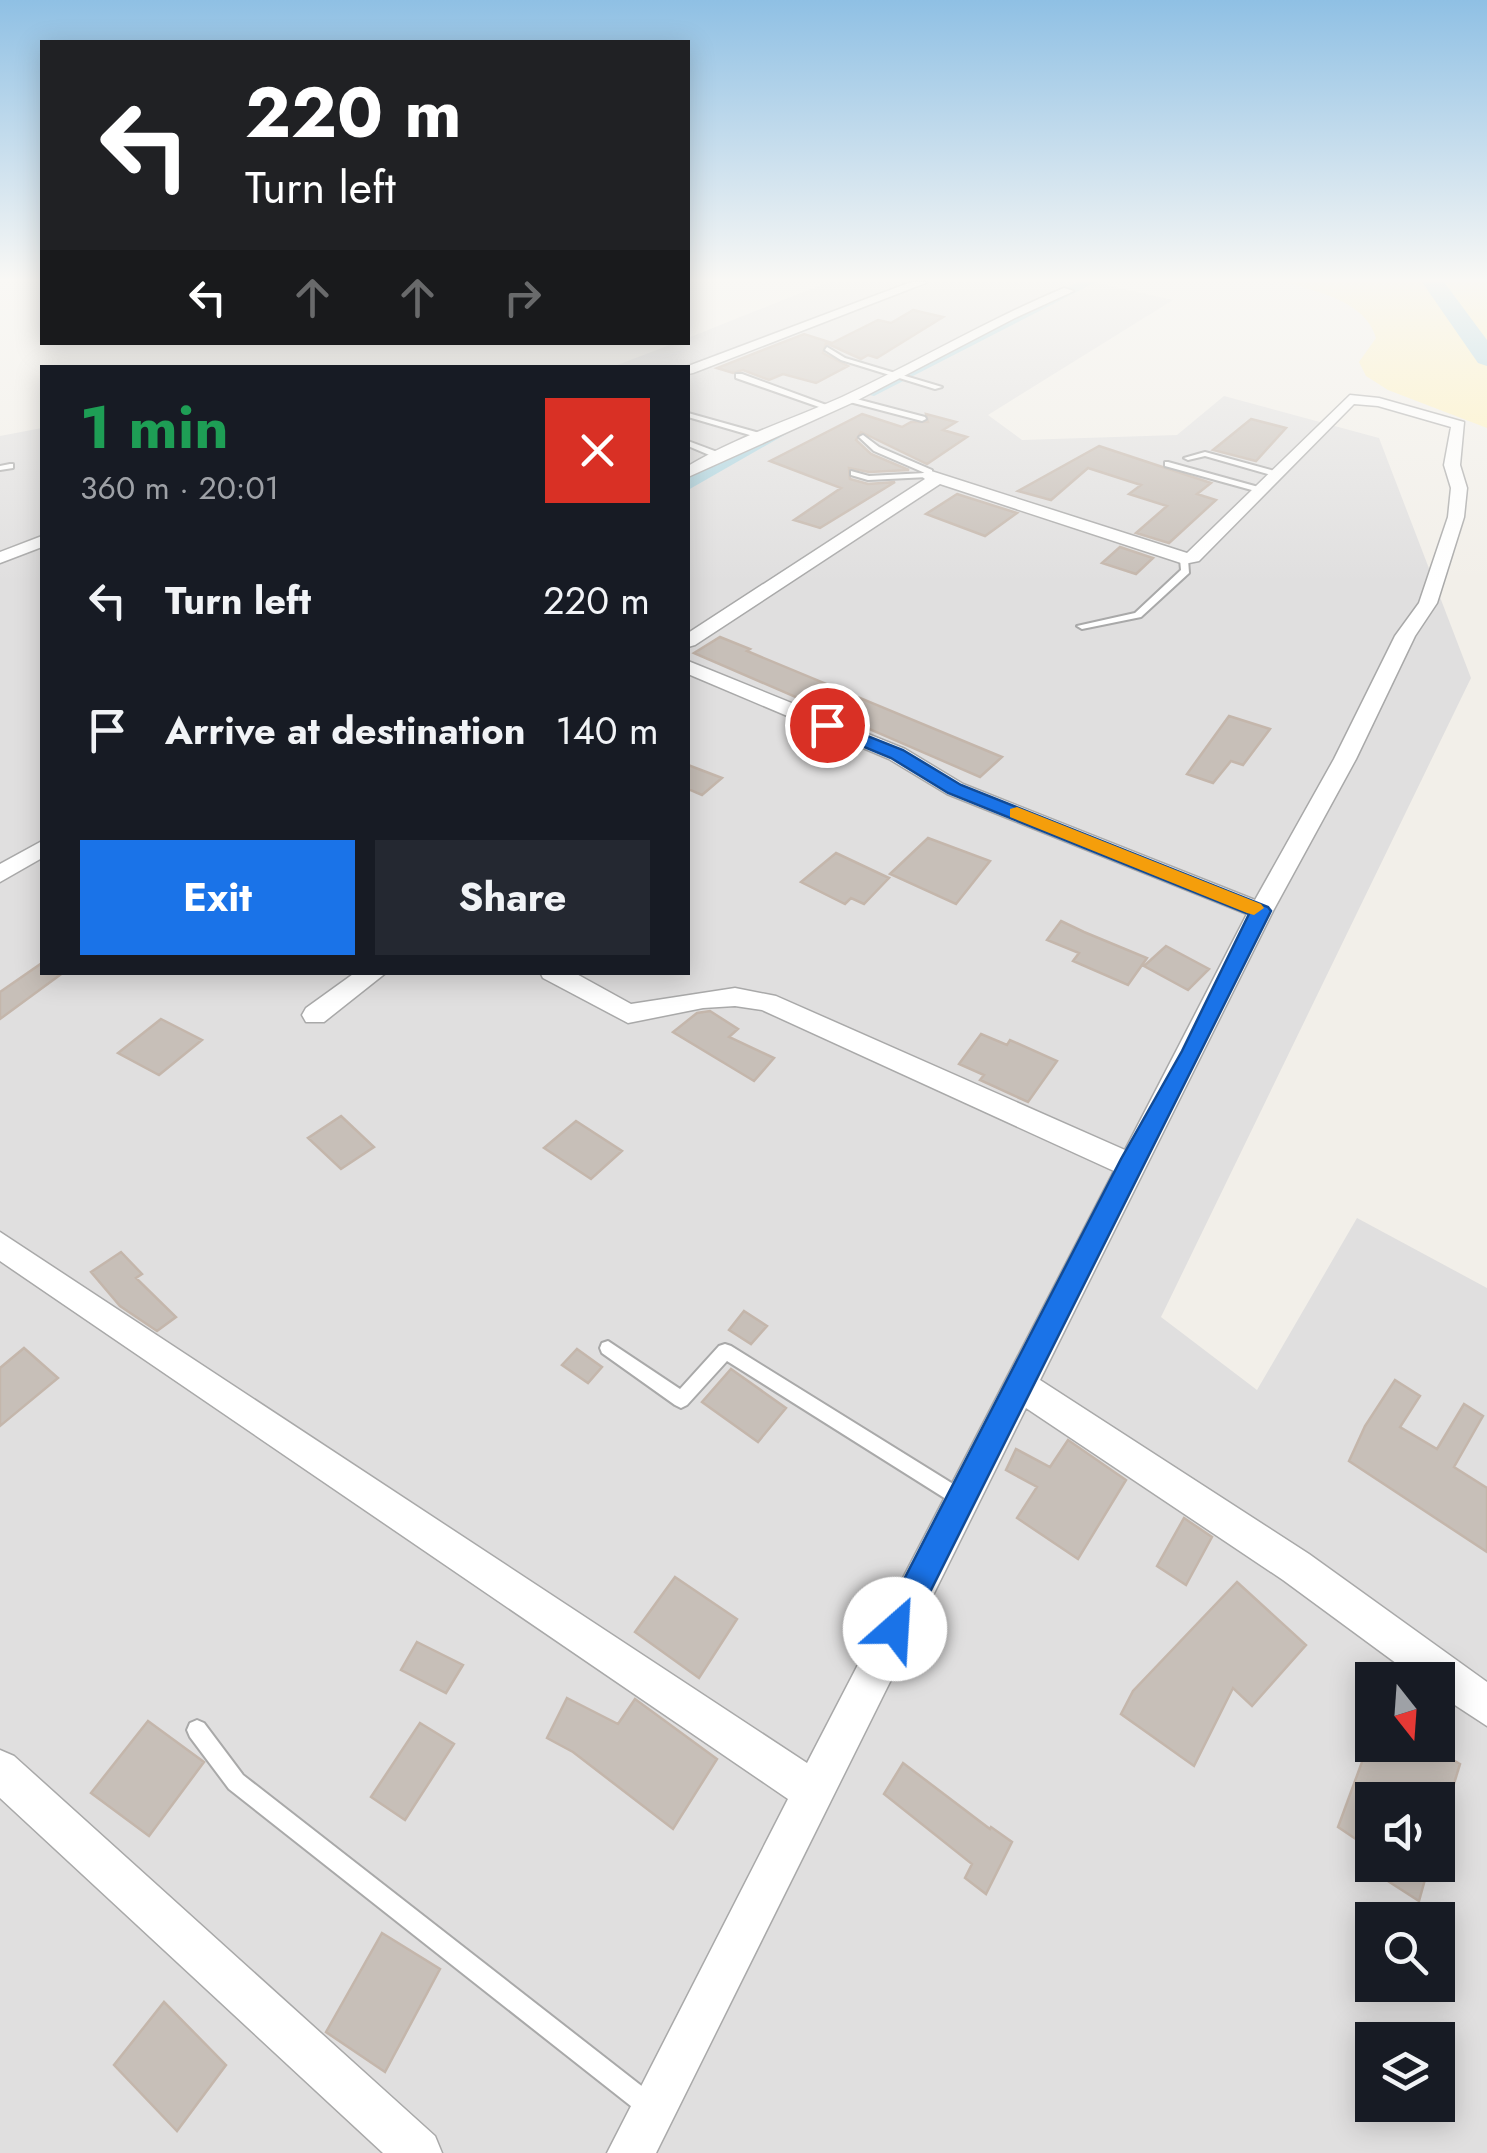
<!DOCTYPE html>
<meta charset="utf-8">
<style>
:root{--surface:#171b24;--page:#242831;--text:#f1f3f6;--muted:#9ea1a6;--accent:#1a73e8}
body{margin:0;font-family:Jost,sans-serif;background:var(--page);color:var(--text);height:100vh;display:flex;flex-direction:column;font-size:38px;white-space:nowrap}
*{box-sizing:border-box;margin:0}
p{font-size:32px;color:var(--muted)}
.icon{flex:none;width:55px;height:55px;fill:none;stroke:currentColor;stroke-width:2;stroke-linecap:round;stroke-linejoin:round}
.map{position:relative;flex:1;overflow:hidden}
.panel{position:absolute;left:40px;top:365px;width:650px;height:610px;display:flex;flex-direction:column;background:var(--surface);border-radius:0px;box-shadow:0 5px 25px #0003}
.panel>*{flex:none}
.banner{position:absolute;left:40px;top:40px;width:650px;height:305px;border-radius:0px;box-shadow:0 5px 25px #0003;background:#202124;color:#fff;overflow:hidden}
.needle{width:65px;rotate:163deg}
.buttons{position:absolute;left:1355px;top:1662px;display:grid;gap:20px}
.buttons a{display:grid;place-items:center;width:100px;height:100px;border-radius:0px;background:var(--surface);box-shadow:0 5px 25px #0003;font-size:50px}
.pin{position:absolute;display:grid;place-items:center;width:85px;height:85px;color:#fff;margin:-42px;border:5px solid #fff;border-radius:50%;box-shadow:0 2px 10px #0007}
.me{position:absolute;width:110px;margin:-55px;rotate:26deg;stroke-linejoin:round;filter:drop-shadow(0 0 8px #0008)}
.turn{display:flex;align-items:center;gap:35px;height:210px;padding:0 40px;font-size:45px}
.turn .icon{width:130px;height:130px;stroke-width:2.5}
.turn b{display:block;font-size:70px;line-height:85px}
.lanes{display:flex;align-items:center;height:95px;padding:0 40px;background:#0003;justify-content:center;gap:50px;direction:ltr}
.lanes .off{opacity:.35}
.round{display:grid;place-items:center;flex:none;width:105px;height:105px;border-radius:0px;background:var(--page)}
.summary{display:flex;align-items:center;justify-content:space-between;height:170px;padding:0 40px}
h1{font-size:60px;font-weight:700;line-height:75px;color:#1e9e55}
.primary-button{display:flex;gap:20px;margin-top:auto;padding:20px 40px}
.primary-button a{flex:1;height:115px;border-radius:0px;background:var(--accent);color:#fff;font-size:40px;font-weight:700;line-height:115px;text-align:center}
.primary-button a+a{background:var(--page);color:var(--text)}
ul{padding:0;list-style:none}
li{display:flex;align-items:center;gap:30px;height:130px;padding:0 40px}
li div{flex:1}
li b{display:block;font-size:38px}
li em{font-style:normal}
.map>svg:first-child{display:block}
.residential{fill:#e0dfdf;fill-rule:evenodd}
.sand{fill:#fff1ba}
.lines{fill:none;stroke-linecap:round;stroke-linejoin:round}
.canal{fill:#aad3df;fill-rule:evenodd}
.river{fill:#aad3df;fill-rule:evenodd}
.building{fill:#c7bfb8;stroke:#c4b6ab;stroke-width:2.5}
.lane-casing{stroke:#a9a9a9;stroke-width:4}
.street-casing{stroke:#a9a9a9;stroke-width:3}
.lane{fill:#fff;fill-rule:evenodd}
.street{fill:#fff;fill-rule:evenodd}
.route{fill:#1a73e8;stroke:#114b97;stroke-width:2.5}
.slow{fill:#f59e0b}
</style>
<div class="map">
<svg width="1487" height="2153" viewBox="0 0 1487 2153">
<rect width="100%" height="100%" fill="#f2efe9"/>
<path class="residential" d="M828,282H1093L1173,300L988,415L1022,440L1177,435L1224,396L1379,438L1471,678L1161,1317L1257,1390L1357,1218L1487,1288V2153H0V436L42,428V972H688V368L612,367L675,343L688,342V338ZM1372,1680H1438V1745H1372ZM1372,1800H1438V1865H1372ZM1372,1920H1438V1985H1372ZM1372,2040H1438V2105H1372Z"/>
<path class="sand" d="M1286,282H1487V428L1388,390L1366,376L1359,362L1376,338C1366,301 1317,292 1286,282Z"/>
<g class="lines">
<path class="canal" d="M1078,282H1096L874,396L860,393Z
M779,426L793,430L688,490V478Z"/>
<path class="river" d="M1422,282H1444L1487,340V366L1478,363Z"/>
</g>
<path class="building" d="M913,310L943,317L877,358L868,355L861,359L826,343L823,353L848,366L816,383L783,374L769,380L743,370L733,373L717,368L804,334L832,343L878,320L891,323Z
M862,414L902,427L911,422H928L926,414L956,422L943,430L967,437L927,464L861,432L856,440L871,454L909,470L869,472L849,468L850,479L868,484L895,482L820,528L794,520L841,488L770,461Z
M1251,419L1286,428L1256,461L1213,450Z
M1099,446L1211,483L1197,494L1216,500L1169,543L1136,533L1167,506L1129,494L1141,485L1088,468L1051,500L1018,491Z
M957,494L1017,513L985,536L926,514Z
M1120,547L1153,558L1136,574L1102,563Z
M720,637L750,649L747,651L1002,757L980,777L694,653Z
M1229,716L1270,729L1243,765L1231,761L1213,783L1187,774Z
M688,765L722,778L702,795L688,789Z
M928,838L990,861L956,904L890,874Z
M836,853L889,878L864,904L851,898L845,904L801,882Z
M1061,921L1084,932L1147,958L1128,985L1073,961L1079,953L1047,940Z
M1166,946L1209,969L1188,990L1144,966Z
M42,963V972H64L0,1019V992Z
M710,1011L738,1029L729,1037L774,1058L754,1081L673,1032L697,1013Z
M161,1019L202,1040L159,1075L118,1053Z
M981,1034L1007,1045L1010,1040L1057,1061L1028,1102L980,1080L984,1075L959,1064Z
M341,1116L374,1147L341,1169L308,1138Z
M576,1121L622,1151L591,1179L544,1148Z
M121,1252L142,1274L136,1278L176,1317L157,1331L120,1306L91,1272Z
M744,1311L767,1326L751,1344L729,1330Z
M24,1348L58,1378L0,1426V1368Z
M577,1349L602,1367L588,1383L562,1365Z
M731,1369L786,1408L758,1442L702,1402Z
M1395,1380L1420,1396L1400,1427L1437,1449L1464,1404L1483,1416L1454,1467L1487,1488V1552L1349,1461L1365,1426Z
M1068,1440L1126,1480L1078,1559L1017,1518L1037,1487L1006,1470L1016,1449L1050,1467Z
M1184,1518L1212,1537L1186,1585L1157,1566Z
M675,1577L737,1619L699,1678L635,1632Z
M1237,1582L1306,1645L1252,1706L1233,1688L1194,1766L1121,1714L1133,1691Z
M417,1642L463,1665L446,1693L401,1670Z
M567,1698L618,1724L635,1699L717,1759L673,1829L573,1752L547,1738Z
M148,1721L204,1762L149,1836L91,1793Z
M420,1723L454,1744L405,1820L371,1797Z
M1369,1743L1427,1745L1460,1764L1449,1800H1372V1850L1338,1827Z
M903,1763L990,1829L991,1827L1012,1842L986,1894L965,1878L972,1864L884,1794Z
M1363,1865H1429L1419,1901Z
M382,1933L440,1969L385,2072L326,2032Z
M164,2002L226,2065L177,2131L114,2065Z"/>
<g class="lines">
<g class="lane-casing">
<path id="lane" d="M827,347L845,358L942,387L935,389L841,360L825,350Z
M736,374H742L829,406L822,408L736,378Z
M849,397L925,417L926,419L922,421L846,401V397Z
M688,413L763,434L764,436L760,438L688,417Z
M863,435L879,447L932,470V475L928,477L868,480L851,475V471L869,476L925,473L874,451L859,437Z
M688,441L720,453L721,455L714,457L688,446Z
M1205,452L1278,472L1279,474L1275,476L1205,456L1188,460L1184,458Z
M1168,462L1262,488L1263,490L1259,492L1165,466V462Z
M10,464H13V468L0,470V466Z
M1184,556L1188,559L1189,573L1141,617L1082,629L1077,626L1135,613L1181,570L1180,559Z
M608,1341L680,1389L719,1346L725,1344L731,1346L966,1492L969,1498L966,1504L960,1507L954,1504L727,1361L687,1405L681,1408L675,1405L602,1353L600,1348L602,1343Z
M197,1720L204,1723L243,1775L657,2098L661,2106L657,2114L649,2118L641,2114L229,1789L190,1737L187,1730L190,1723Z"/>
</g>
<g class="street-casing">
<path id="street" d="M911,282H928L693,373L688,374V368H683Z
M1064,288L1074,291L1015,318L854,402L688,477V466C736,437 791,420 842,397C917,362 987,320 1064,288Z
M1350,395L1379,398L1464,422L1460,465L1467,488L1464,517L1437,603L1415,636L1356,759L1273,911L1040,1380L1309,1554L1487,1682V1726L1438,1694V1680H1419L1283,1580L1026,1408L656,2153H607L788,1799L0,1261V1232L807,1763L1114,1171L762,1010L735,1006L703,1008L628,1023L543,978L540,972H573L631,1004L735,988L776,996L1125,1150L1247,914L947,794L889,759L688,674V661L905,749L963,784L1255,900L1334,759L1395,636L1419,603L1448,517L1451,488L1444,465L1451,427L1378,406L1354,404L1199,561L1184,564L940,484L695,645L688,647V633L925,479L920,475L928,470L1187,553Z
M42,536V547L0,563V552Z
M42,841V858L0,882V864Z
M356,972H387L324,1022H306L302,1015L306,1008Z
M0,1750L14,1756L435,2136L442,2153H383L0,1798Z"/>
</g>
<use href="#lane" class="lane"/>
<use href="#street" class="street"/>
</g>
<linearGradient id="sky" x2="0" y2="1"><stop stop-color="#8fc0e4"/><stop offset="0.48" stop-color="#f9f8f5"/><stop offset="1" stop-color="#f9f8f5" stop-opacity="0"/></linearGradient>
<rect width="1487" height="583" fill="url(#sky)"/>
<path class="route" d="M827,720L903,750L961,785L1268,907L1271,911L906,1640L895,1645L884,1640L879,1629L884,1618L1121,1159L1182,1051L1249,914L948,793L891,758L821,729L819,725Z"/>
<path class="slow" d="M1017,807L1261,904L1264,908L1254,915L1247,913L1010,817V809Z"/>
</svg>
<div class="buttons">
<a><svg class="needle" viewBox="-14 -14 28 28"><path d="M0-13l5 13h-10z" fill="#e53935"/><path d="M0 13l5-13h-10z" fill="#9ea1a6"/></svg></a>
<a><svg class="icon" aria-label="sound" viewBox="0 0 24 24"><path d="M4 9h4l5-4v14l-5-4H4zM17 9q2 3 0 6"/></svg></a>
<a><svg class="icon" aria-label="search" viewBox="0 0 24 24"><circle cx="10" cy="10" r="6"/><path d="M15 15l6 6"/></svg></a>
<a><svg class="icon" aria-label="layers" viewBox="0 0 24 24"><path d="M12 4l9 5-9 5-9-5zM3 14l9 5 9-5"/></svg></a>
</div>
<div class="pin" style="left:827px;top:725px;background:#d93025"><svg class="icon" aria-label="arrive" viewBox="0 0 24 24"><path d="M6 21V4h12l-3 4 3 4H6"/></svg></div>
<svg class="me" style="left:895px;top:1629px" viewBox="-20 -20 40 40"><circle r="19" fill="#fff"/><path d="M0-13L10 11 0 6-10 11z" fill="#1a73e8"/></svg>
<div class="banner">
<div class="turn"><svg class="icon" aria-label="left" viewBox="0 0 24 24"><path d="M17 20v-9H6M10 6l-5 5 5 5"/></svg><div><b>220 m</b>Turn left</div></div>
<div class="lanes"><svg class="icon" aria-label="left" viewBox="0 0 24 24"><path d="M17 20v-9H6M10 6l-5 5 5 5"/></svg><svg class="icon off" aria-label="ahead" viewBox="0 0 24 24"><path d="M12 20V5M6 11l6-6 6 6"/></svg><svg class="icon off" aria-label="ahead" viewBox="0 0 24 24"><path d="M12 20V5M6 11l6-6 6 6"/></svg><svg class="icon off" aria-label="right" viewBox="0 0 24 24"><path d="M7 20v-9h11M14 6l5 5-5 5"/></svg></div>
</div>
<section class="panel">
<div class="summary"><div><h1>1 min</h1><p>360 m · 20:01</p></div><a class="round" style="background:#d93025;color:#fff"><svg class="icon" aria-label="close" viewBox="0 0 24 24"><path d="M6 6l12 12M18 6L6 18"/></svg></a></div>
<ul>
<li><svg class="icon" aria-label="left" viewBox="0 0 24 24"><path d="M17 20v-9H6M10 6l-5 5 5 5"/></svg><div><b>Turn left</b></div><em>220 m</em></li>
<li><svg class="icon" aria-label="arrive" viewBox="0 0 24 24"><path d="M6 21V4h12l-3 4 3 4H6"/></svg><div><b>Arrive at destination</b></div><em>140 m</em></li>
</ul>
<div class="primary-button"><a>Exit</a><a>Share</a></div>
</section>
</div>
